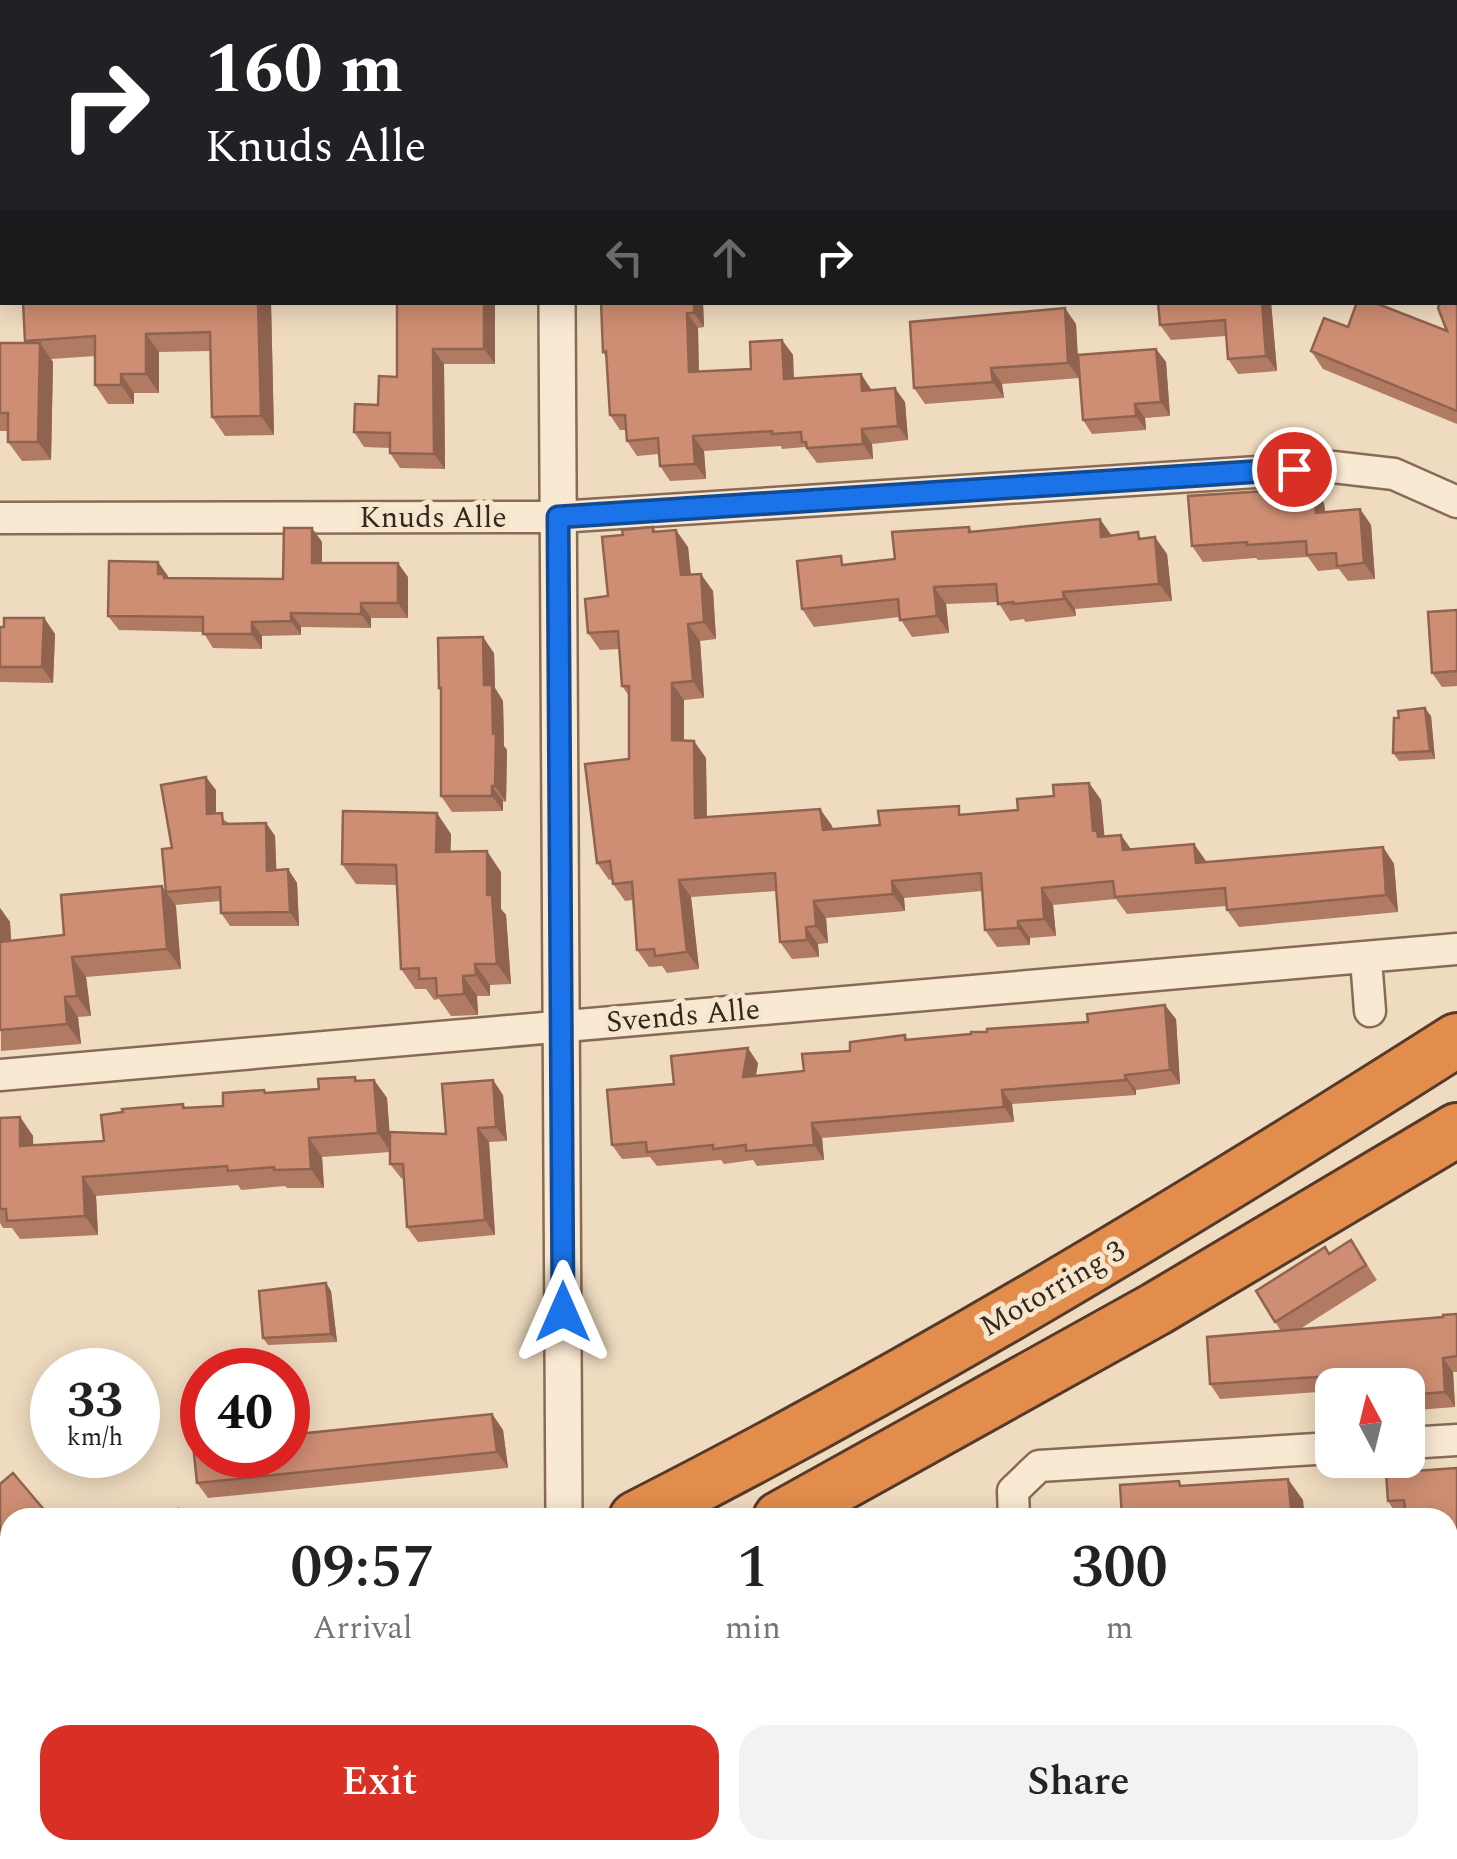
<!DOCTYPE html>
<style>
:root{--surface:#fff;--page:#f2f2f2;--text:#222;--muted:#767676;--accent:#d93025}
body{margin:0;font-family:Spectral,serif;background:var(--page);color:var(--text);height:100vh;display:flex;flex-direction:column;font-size:38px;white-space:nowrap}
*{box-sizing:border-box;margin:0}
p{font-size:32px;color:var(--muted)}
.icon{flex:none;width:55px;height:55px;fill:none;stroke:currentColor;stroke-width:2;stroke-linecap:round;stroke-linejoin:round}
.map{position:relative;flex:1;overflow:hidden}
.sheet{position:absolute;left:0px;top:1508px;width:1458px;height:352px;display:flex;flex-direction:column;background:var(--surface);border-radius:30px 30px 0 0;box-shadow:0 5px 25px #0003}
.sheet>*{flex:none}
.top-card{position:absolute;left:0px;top:0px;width:1458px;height:305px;box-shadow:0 5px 25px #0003;background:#202124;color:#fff;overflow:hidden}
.needle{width:65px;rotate:353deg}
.fabs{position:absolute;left:1315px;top:1368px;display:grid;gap:20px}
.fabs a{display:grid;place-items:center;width:110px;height:110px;border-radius:20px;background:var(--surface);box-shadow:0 5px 25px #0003;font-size:50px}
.speed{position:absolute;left:30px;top:1348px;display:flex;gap:20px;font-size:50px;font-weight:700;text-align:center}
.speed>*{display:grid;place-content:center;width:130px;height:130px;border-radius:50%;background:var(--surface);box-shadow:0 5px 25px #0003;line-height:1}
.speed small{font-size:25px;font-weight:400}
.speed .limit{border:15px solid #d22;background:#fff;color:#111}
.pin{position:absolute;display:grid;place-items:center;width:85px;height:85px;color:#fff;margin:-42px;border:5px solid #fff;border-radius:50%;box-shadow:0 2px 10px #0007}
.me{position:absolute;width:110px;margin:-55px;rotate:0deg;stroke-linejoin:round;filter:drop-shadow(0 0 8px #0008)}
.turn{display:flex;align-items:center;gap:35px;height:210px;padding:0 40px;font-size:45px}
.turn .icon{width:130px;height:130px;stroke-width:2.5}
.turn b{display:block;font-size:70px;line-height:85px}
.lanes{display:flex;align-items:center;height:95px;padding:0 40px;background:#0003;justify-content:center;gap:50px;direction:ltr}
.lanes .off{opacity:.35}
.eta{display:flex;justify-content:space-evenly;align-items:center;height:170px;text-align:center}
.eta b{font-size:60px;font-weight:600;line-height:70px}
.action{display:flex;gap:20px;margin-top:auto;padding:20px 40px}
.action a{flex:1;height:115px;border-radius:30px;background:var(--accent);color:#fff;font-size:40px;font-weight:600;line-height:115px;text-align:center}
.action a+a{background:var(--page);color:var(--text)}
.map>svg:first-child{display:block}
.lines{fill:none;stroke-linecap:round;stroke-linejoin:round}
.minor-casing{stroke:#886b57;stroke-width:35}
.tertiary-casing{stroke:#886b57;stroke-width:40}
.motorway-casing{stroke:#553a2b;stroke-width:58}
.minor{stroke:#fae9d2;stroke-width:30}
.tertiary{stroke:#fae9d2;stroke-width:35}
.motorway{stroke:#e28d4c;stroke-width:52}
.wall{fill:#b17a63}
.shaded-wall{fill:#906350}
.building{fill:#ce8e73;stroke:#906350;stroke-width:2.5}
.route-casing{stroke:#114b97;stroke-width:25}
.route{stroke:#1a73e8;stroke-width:18}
.labels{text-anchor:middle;stroke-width:10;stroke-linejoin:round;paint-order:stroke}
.street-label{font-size:30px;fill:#37261c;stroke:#f6e6ce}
</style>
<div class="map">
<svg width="1457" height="1859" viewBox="0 0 1457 1859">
<rect width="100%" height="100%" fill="#efdbbf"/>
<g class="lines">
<g class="minor-casing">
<path id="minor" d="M0,518L558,517L1333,467L1394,474L1457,502
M1366,959L1370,1011
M0,1075L1457,949
M1408,1443L1457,1440
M1014,1518L1013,1491L1039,1466L1332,1448
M1038,1850L1039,1859"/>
</g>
<g class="tertiary-casing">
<path id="tertiary" d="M556,0V2
M557,302L564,1518
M567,1850V1859"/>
</g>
<g class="motorway-casing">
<path id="motorway" d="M636,1518C919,1374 1190,1210 1457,1040
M780,1518L1156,1309L1457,1130
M0,1827L10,1822
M99,1859L117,1850"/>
</g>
<use href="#minor" class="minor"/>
<use href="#tertiary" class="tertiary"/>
<use href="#motorway" class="motorway"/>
</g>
<path class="wall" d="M0,0H24V2H2V28H0Z
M0,149H2V213H0Z
M1455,154H1457V223H1455Z
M1457,283V424L1323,369L1311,351L1348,327L1447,331Z
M23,302H271L274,435L225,436L212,417L210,351L159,352V393H134V404H108L95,385V356L51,359L53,362L51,460L22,461L8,442V431H0V343H26Z
M397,302H495V364H444L445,469L400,468L390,453V448L364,447L354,432L378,405L397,377Z
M601,302H703L704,327L698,328L699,372L751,369L782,340L793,355L794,379L861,374L871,390L905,402L908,440L872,444L873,459L817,463L805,447L782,449L781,446L704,451L706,479L670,481L660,466L659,454L637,456L627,441L626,430H620L610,415L606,357L603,352Z
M1158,302H1271L1277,371L1238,374L1228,359L1226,336L1171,340L1160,325Z
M1076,324L1079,378L1002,384L1004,398L925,404L914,388Z
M1156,349L1166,362L1170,416L1145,418L1146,430L1092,434L1083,420Z
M1324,503L1325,512L1360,509L1371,525L1375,579L1348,581L1339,569L1318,571L1308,557L1258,560L1256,558L1203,562L1192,546Z
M653,527L656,532L688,547L691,574L713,591L716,639L700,641L704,698L684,700V740L706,758L707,817L820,809L832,826L833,830L1018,810L1089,783L1101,800L1104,837L1131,849L1194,844L1206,862L1383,847L1394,864L1398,912L1239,927L1227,910L1226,906L1127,914L1116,899L1053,905L1056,936L1030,938V945L997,947L985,930L982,891L904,898L905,911L826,918L828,943L818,944L819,957L792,959L780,942L776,891L691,897L699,969L667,973L662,966L649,967L637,950L633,900L625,901L613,884L612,879L609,880L597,863L629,759V696L622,686L619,649L600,650L588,633L608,596L623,535Z
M969,527L972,531L1112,536L1142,538L1167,554L1172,601L1075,609L1076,616L1025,622L1024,619L1010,621L998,602L946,604L949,633L912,637L899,617L814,627L802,609L846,564L895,559Z
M312,528L322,542V563L408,577V618H371V628L301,627V635L262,636V649L213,648L203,632L119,630L108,616L168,576V578L283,579Z
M1457,610V686L1442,687L1432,673Z
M44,618L55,634L53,683L0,682V627Z
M494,653L495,688L503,701L504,746L507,750L506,802L503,801V811L452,812L441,796V692L439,688Z
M1431,716L1435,759L1399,761L1393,753Z
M216,790V814L230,824L266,823L275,836L276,870L288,869L297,883L299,926H230L221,913L220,901L175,905L181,969L86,977L91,1016L78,1017L81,1044L1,1051L0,908L10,922L11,940L64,935L162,886L165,891L172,848Z
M451,834L450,852L501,872V909L506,915L511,984L490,985V996H477L478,1015L451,1016L439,999L434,1000L426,989H415L401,969L397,885L356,884L342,864Z
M1176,1019L1180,1084L1136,1090V1095L1012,1104L1014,1122L822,1138L824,1160L757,1166L753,1160L724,1164L721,1160L657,1166L650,1157L622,1159L612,1145L674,1084L758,1063L756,1076L804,1071L850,1051L905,1035L908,1040Z
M355,1077L358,1081L374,1080L387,1098L390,1143L446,1134L493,1080L503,1095L507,1141L489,1142L495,1235L418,1242L407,1227L404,1179L401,1178L390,1164V1152L322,1157L324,1188H287L285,1186L241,1190L238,1185L96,1196L98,1235L20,1239L12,1228H3L0,1223V1118L20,1117L33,1136V1145L104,1141L183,1104L186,1108L223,1106L264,1090L267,1093L319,1089Z
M1351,1240L1377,1280L1300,1329L1443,1317L1457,1314V1372H1453L1455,1407L1417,1410L1409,1398H1408V1385H1332V1391L1220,1399L1210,1384L1281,1331L1256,1291L1330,1254Z
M326,1283L331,1291L337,1342L268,1345L263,1338Z
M492,1414L503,1430L508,1468L208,1498L197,1483Z
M1457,1468L1453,1714L1448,1707V1518L1398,1517L1388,1501Z
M0,1484L10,1518V1604L6,1599L0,1604Z
M878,1850H946V1856L897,1859L895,1856L883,1857Z"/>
<path class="shaded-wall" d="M490,0H505V2H490Z
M258,302H271L274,435L261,416Z
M484,302H495V364L484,349Z
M694,302H703L704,327L694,313Z
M1262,302H1271L1277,371L1266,356Z
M1065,308L1076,324L1079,378L1068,363Z
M687,313L698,328L699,387L689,372Z
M146,334L159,352V393L146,374Z
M782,340L793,355L794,394L784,379Z
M40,343L53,362L51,460L38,442Z
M433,349L444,364L445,469L434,454Z
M1156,349L1166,362L1170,416L1161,402Z
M991,368L1002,384L1004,398L993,382Z
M121,374L134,393V404L121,385Z
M861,374L871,389L872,406L862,391Z
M895,388L905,402L908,440L898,426Z
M1135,404L1145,418L1146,430L1136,416Z
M862,429L872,444L873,459L863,444Z
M693,436L704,451L706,479L695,464Z
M1313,488L1324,503L1327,528L1316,513Z
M1360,509L1371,525L1375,579L1364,563Z
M1100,519L1112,536L1101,537Z
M312,528L322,542V577L312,563Z
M676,530L688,547L692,592L681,575Z
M1155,537L1167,554L1172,601L1159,584Z
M158,562L168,576V580L158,574Z
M398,563L408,577V618L398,603Z
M701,574L713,591L716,639L704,622Z
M934,587L946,604L949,633L937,616Z
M1063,592L1075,609L1076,616L1064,599Z
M361,603L371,618V628L361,614Z
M291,613L301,627V635L291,621Z
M44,618L55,634L53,683L42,667Z
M252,622L262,636V649L252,634Z
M688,624L700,641L704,698L693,681Z
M483,637L494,653L495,688L503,701L504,746L507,750L506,802L495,786L493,734L484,685Z
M672,683L684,700V757L672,740Z
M1425,708L1431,716L1435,759L1430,751Z
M694,741L706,758L707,835L695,818Z
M206,777L216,790V828L207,814Z
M1089,783L1101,800L1105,841L1110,854L1093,831Z
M492,786L503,801V811L492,796Z
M820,809L832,826L835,848L823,830Z
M437,813L451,834L450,872L436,852Z
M266,823L275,836L277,884L267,871Z
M1121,835L1133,852L1123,850Z
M1194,844L1206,861L1208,880L1196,863Z
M1383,847L1394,864L1398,912L1386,895Z
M487,851L501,872V909L506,915L511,984L497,964L487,895Z
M288,869L297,883L299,926L290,912Z
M679,880L691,897L699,969L687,952Z
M892,881L904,898L905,911L893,894Z
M162,886L176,906L181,969L167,949Z
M1042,888L1053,905L1056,936L1044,919Z
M814,901L826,918L828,943L816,926Z
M0,908L10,922L12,961L0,944Z
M1018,921L1030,938V945L1018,928Z
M806,927L818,944L819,957L807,940Z
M72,957L86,977L91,1016L77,996Z
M475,964L490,985V996L476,975Z
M463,976L477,996L478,1015L464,994Z
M65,997L78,1017L81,1044L67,1024Z
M1165,1005L1176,1019L1180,1084L1170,1070Z
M748,1048L758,1063L753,1091L743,1077Z
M1125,1075L1136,1090V1095L1126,1080Z
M374,1080L387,1098L391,1152L378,1133Z
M493,1080L503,1095L507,1141L496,1127Z
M1002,1090L1012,1104L1014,1122L1004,1107Z
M20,1117L33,1136L34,1165L20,1146Z
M812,1123L822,1138L824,1160L814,1145Z
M478,1128L489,1142L495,1235L485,1220Z
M309,1138L322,1157L324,1188L311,1169Z
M83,1177L96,1196L98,1235L85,1216Z
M326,1283L331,1291L337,1342L331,1334Z
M1443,1358L1453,1372L1455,1407L1445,1392Z
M492,1414L503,1430L508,1468L497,1452Z
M1288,1479L1303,1500L1305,1518H1292Z
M403,1850H420L419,1859H402Z
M741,1850H751V1859H741Z
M1180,1850H1189L1190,1859H1181Z"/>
<path class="building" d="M0,0H13V2H2V12H0Z
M72,0H122V2H72Z
M184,0H490V2H184Z
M640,0H864V2H640Z
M1200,0H1264V2H1200Z
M1333,0H1373V2H1333Z
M1455,0H1457V17H1455Z
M0,149H2V192H0Z
M1455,154H1457V205H1455Z
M1455,283H1457V411L1311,351L1324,318L1348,327L1357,302H1373L1447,331L1438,308L1440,302H1455Z
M23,302H258L261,416L212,417L210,332L146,334V374H121V385H95V336L25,341Z
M397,302H484V349H433L434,454L390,453V433L354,432L355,404L378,405L379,376L397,377Z
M601,302H694V313H687L689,372L751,369L750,342L782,340L784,379L861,374L862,391L895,388L898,426L862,429L863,444L807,448L806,442H802L801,432L772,434V431L693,436L695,464L660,466L658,438L627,441L625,415H610L606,351L603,352Z
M1158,302H1262L1266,356L1228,359L1225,320L1160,325Z
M1065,308L1068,363L991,368L993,382L914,388L910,322Z
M0,343H40L38,442H8V413H0Z
M1156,349L1161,402L1135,404L1136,416L1083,420L1078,355Z
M1313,488L1316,513L1360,509L1364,563L1337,566L1336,553L1307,555L1306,541L1247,545V542L1192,546L1188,496Z
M1100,519L1101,537L1138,532L1139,539L1155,537L1159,584L1063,592L1064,599L1013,604V602L998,604L996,584L934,587L937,616L900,620L898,599L802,609L797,561L841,556L842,565L895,559L892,532L969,527V532Z
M653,527V532L676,530L681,575L701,574L704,622L688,624L693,681L672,683V740L694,741L695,818L820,809L823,830L880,825L878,811L959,806V815L1018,810L1017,799L1054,796L1053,785L1089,783L1093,831L1097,830L1098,837L1121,835L1123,850L1194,844L1196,863L1383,847L1386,895L1227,910L1225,888L1115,897L1113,881L1042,888L1044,919L1018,921V928L985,930L981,873L892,881L893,894L814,901L816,926L806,927L807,940L780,942L775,873L679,880L687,952L655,956L654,949L637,950L632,882L613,884L610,861L597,863L585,764L629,759V686H622L618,631L588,633L585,599L608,596L602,537L623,535L622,530Z
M284,528H312V563H398V603H361V614L291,613V621L252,622V634H203V617L108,616L109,561L158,562V574H164V578L283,579Z
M1457,610V671L1432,673L1428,612Z
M4,618H44L42,667H0V627H4Z
M483,637L484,685H492L493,734H496L495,786H492V796H441V688H439L438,638Z
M1425,708L1430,751L1393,753L1394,718H1399L1398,711Z
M206,777L207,814L222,813L223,824L266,823L267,871L288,869L290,912L221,913L220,887L166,892L162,849L172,848L161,785Z
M343,811L437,813L436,852L487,851V895H492L497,964H475L476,975L463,976L464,994L437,996L436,978L419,979V968L401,969L396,865L342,864Z
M162,886L167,949L72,957L77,996L65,997L67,1024L0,1030V942L64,935L61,895Z
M1165,1005L1170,1070L1125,1075L1126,1080L1002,1090L1004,1107L812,1123L814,1145L746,1151V1145L713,1149V1145L647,1152L646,1142L612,1145L607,1090L674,1084L671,1056L748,1048L743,1077L804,1071L802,1054L850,1051V1042L905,1035V1040L971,1034V1032H987V1029L1088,1022L1087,1014Z
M355,1077V1081L374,1080L378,1133L309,1138L311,1169L274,1170V1167L228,1171L227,1166L83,1177L85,1216L7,1221L6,1209H0V1118L20,1117V1146L104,1141L101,1115L123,1112L122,1109L183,1104V1108L223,1106V1093L264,1090L265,1093L319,1089L318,1079Z
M493,1080L496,1127L478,1128L485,1220L407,1227L403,1164H390V1132L446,1134L442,1084Z
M1351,1240L1366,1265L1275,1322L1256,1291L1325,1247L1329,1254Z
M326,1283L331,1334L263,1338L259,1291Z
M1457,1314V1356L1443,1358L1445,1392L1408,1395L1406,1383L1349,1385L1348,1375L1210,1384L1207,1337L1443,1317V1315Z
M492,1414L497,1452L197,1483L193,1444L202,1443V1455H288V1435Z
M1457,1468V1782L1452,1706L1448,1707V1518H1406L1404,1500L1388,1501L1386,1473Z
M13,1473L51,1518H10V1602L0,1590V1484Z
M1288,1479L1292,1518H1122L1120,1485L1179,1481L1180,1486Z
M178,1509L181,1518H155Z
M353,1850H403L402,1859H353Z
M616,1850H741V1859H617Z
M1125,1850H1180L1181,1859H1125Z
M1343,1850L1344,1859H1313V1853Z"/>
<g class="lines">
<g class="route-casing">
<path id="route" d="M563,1312L558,517L1294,469"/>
</g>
<use href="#route" class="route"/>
</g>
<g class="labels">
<g class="street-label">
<text x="433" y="527">Knuds Alle</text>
<text transform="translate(683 1015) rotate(-5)" y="10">Svends Alle</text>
<text transform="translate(1052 1288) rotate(-30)" y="10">Motorring 3</text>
</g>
</g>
</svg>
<div class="fabs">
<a><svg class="needle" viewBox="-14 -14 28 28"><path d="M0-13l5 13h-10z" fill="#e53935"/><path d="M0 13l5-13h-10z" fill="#767676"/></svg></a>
</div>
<div class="speed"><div>33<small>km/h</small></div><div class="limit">40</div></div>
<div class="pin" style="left:1294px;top:469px;background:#d93025"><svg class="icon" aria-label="arrive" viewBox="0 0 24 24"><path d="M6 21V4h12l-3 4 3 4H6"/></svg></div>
<svg class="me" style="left:563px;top:1312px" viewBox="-20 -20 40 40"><path d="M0-17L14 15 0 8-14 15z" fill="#1a73e8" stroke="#fff" stroke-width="4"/></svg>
<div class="top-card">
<div class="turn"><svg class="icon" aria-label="right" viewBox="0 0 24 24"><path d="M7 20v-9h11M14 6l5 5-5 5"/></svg><div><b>160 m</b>Knuds Alle</div></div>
<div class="lanes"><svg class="icon off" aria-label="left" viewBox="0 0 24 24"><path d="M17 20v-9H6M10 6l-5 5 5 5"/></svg><svg class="icon off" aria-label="ahead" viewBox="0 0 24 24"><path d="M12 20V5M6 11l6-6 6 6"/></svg><svg class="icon" aria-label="right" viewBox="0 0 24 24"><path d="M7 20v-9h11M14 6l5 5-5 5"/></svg></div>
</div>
<section class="sheet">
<div class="eta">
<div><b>09:57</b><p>Arrival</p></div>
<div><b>1</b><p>min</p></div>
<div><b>300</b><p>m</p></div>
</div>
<div class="action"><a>Exit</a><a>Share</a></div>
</section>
</div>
